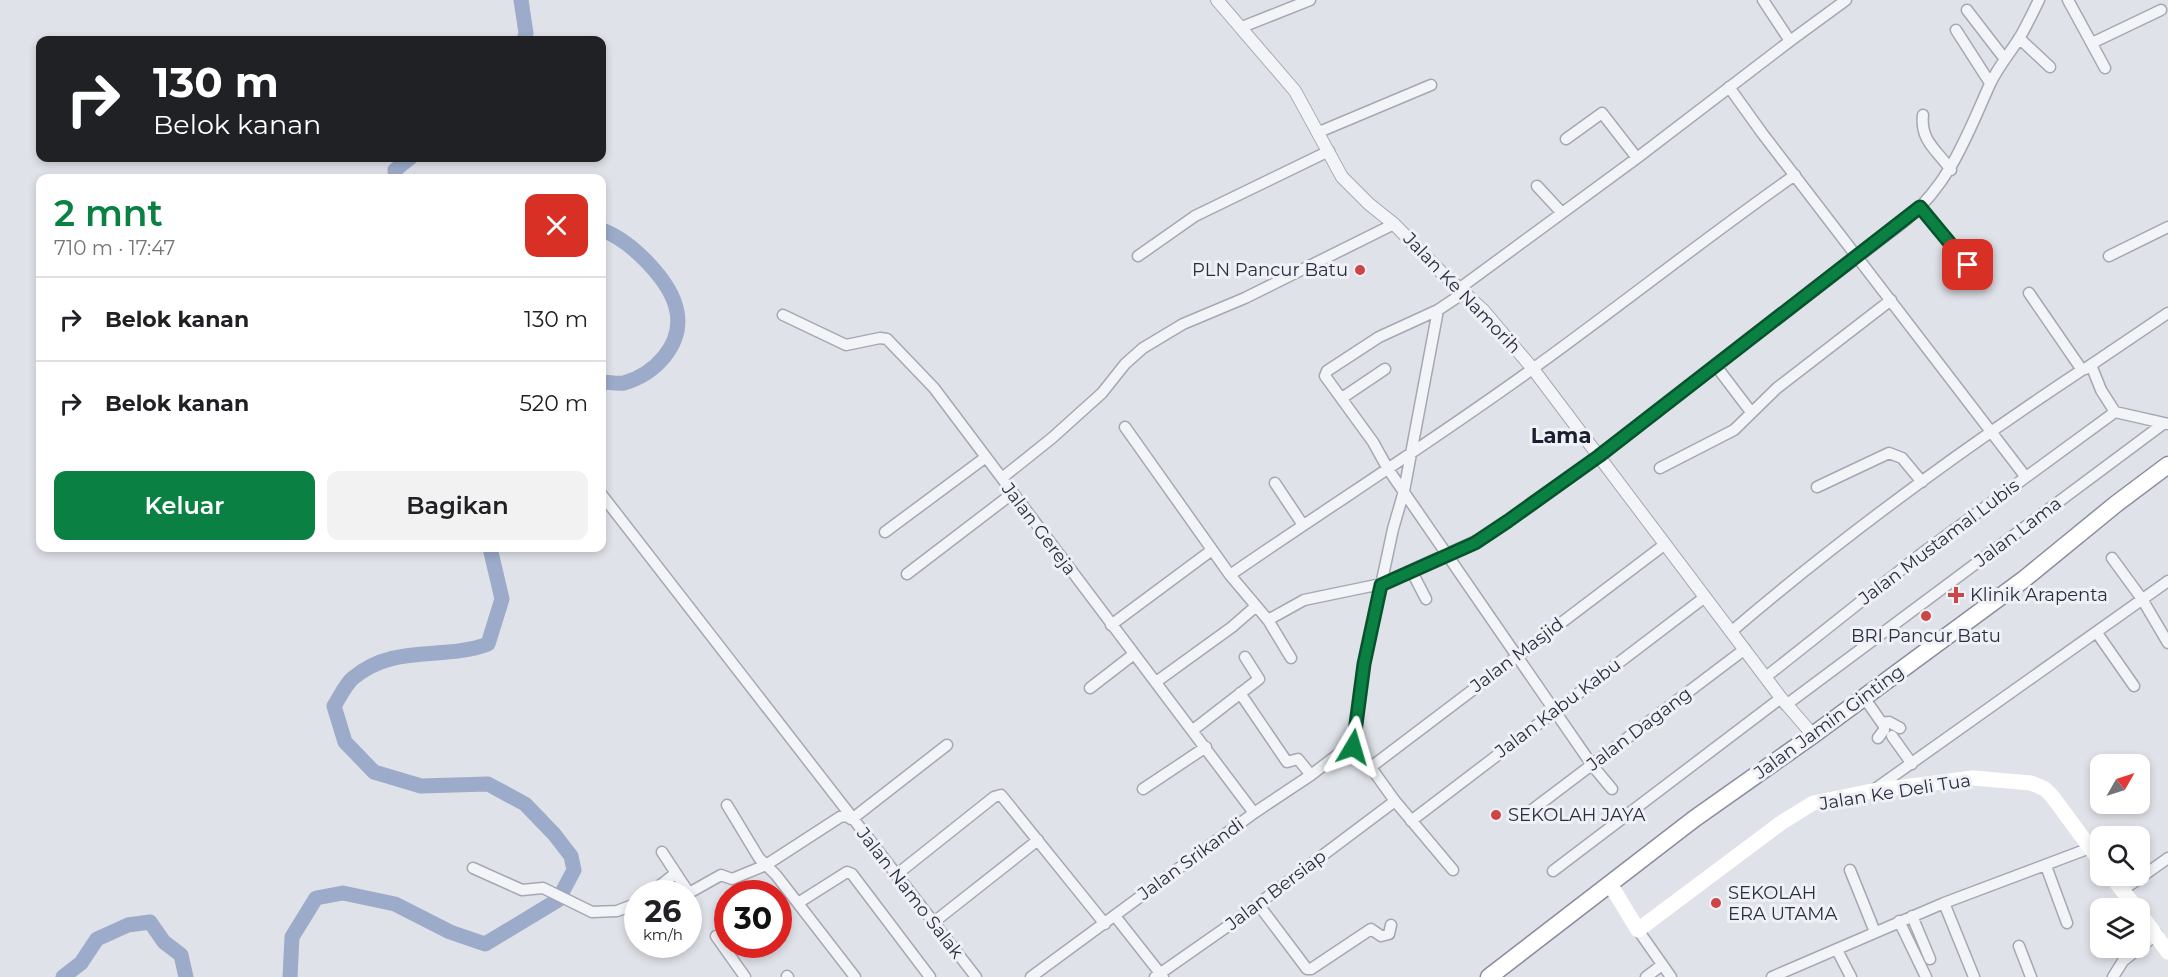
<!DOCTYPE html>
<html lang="id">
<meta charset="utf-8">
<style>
:root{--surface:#fff;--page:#f2f2f2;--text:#202124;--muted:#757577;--line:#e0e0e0;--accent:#0b8043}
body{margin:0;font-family:Montserrat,sans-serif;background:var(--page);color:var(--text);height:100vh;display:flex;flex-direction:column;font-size:22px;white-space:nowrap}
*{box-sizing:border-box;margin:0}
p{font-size:20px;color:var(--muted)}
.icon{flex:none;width:33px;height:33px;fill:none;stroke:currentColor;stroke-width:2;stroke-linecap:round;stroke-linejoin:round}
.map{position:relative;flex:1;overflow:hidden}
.details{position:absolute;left:36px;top:174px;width:570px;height:378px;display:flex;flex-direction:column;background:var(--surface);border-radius:12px;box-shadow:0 3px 9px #0003}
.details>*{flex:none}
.top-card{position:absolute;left:36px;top:36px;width:570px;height:126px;border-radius:12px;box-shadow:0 3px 9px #0003;background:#202124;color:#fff;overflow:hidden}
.needle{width:39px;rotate:51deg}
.fabs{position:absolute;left:2090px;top:754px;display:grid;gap:12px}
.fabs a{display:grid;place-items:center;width:60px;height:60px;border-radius:12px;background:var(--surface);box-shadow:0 3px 9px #0003;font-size:30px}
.speed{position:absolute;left:624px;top:880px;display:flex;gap:12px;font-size:30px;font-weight:700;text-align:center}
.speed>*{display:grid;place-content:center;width:78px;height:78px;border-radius:50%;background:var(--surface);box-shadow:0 3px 9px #0003;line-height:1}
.speed small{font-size:15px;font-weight:400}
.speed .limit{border:9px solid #d22;background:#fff;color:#111}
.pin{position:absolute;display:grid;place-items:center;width:51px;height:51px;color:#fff;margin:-26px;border-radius:12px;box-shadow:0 3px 9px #0006}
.me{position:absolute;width:66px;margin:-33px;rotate:7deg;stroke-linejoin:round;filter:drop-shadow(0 0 4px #0008)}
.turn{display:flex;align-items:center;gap:21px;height:126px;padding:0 18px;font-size:27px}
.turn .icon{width:78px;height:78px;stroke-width:2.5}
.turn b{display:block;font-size:42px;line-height:51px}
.round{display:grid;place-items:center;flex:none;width:63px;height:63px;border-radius:12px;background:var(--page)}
.overview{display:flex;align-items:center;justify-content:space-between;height:102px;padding:0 18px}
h1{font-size:36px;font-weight:600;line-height:45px;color:var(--accent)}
.cta{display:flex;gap:12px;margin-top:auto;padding:12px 18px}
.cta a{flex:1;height:69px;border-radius:12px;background:var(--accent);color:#fff;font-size:24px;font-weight:600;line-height:69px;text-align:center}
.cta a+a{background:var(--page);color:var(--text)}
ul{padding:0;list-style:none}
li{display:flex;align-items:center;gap:18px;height:84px;padding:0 18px;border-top:2px solid var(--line)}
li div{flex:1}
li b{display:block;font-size:22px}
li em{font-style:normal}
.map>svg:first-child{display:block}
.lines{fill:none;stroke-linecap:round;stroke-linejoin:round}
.river{stroke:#9babc9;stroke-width:15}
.minor-casing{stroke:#a5a8b3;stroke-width:13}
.tertiary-casing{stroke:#a5a8b3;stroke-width:14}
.trunk-casing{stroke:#888d9f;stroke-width:19}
.minor{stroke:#f3f4f7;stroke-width:10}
.tertiary{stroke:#f3f4f7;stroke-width:12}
.secondary{stroke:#fff;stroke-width:15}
.trunk{stroke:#fff;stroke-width:16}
.route-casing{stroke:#07532c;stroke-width:15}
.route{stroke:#0b8043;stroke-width:10}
.poi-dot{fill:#cd4647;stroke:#f0f1f6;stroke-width:2}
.labels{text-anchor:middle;stroke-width:6;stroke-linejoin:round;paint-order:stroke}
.poi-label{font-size:18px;fill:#292e40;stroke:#f0f1f6;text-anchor:start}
.street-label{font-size:18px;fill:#292e40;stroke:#f0f1f6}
.quarter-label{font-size:21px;font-weight:bold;fill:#1b1f31;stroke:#f0f1f6}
</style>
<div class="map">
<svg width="2168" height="977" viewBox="0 0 2168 977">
<rect width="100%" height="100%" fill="#e0e2e9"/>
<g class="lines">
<path class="river" d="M521,0L526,33L524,40
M396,178L395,170L410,158
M602,230C630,240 672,281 677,312C683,345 655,374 624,383C618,384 608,382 602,382
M63,977L81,963L97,939L128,925L150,922L164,942L181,955L186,977
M290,977L292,937L316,898L343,893L395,904L450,932L485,944L558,900L574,870L571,856L554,834L525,804L488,784L421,786L374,772L345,742L334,706C340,697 345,685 353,678C395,643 442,661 488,644L502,599L490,548"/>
<g class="minor-casing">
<path id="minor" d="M2068,0L2105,68
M1967,10L2004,58
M1242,27L1310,0
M1956,30L1990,83
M2019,38L2050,67
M1790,41L1846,0
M2092,43L2161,10
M1729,87L1762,133L2025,476
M1923,115C1920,141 1937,150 1951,170
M1319,132L1431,85
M1566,139L1602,113L1637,158
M1537,186L1562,213
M1920,207L1968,265
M1138,256L1195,216L1329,151
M2109,256L2168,227
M1460,288L1637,158L1790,41L1763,0
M1465,292L1438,310L1379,337L1327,371L1325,376L1373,442L1388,469L1592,765L1612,789
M1438,310L1404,491L1393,529L1364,664L1353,747L1359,751L1395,801L1453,870
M783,315L846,345L880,338L887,339L934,388L1254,813
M2091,365L2101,390L2115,412L2168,424
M1716,366L1751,412
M2085,369L2168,313
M1342,398L1385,369
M1125,427L1230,575L1268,620L1291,658
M1660,468L1734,430L1777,388L1891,300
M1002,478L1052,438L1102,393L1125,364L1143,348L1183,324L1245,298L1394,224
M1275,483L1303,525
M1817,487L1889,453L1902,458L1922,482
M602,495L976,977
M885,532L986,457
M2112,558L2142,599L2168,643
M1412,572L1426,599
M907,574L1013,493
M1230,575C1330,506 1433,441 1531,370C1620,306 1705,238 1795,175
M1268,620L1304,600L1381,584L1487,536L1599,456L1906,220C1951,182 1967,135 1990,84C1998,67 2010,53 2020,37C2027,25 2033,12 2039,0
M1111,625L1212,550
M1732,631C1843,536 1961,450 2082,370L2029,293
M2097,633L2134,686
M1767,676L1917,557L2115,412
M1156,682L1232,627L1255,607
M1090,688L1134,654
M1240,693L1287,762L1298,759L1311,775
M1863,696L1884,726V730L1878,738
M1786,705L2163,424
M1882,723L1889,722L1900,728
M1193,730L1259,679L1245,657
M1892,736L1912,764
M1371,767L1664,545
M1143,789L1206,747
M1875,789L2168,581
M727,805L759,858L776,875L855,977
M1532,810L1745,649
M852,819L947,745
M1411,821L1705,597
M662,852L689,893L721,875L732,879L766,865L840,817L847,816L851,819
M2046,866L2067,923
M473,868L522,890L543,888L592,912L617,911L638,903
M1850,870L1875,932
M1553,871L1781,698
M896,875L994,797L1001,795L1105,924
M2123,890L2168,858
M649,894L676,873
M798,903L847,872L852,874L930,977
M1944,903L1974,977
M1258,904L1307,969H1311L1371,929L1381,936L1389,934L1391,925
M1115,916L1163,977
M1912,916L1930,959
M1899,921L1926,977
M934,922L1038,840
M1638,930L1671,977
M716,936L745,977
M2019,946L2031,977
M1837,950L1851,977
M787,976L788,977
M1031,977L1254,813L1311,775L1345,749L1353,747
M1155,977L1238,919L1395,801
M1646,977L1662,965
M1772,977L1944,903L2090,848
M2113,977L2123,961L2157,934"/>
</g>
<g class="tertiary-casing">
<path id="tertiary" d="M1217,0L1295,91L1342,177L1369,204L1394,224L1441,272L1483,310L1533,369L1781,698L1813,735"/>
</g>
<g class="trunk-casing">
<path id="trunk" d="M1489,977L1694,819L1813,735L2023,580L2116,504L2168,465"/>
</g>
<use href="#minor" class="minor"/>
<use href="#tertiary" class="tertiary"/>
<path class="secondary" d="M2111,876L2137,909
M1610,884L1638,930L1781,823L1813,803L1872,791L1973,778L2031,783L2045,789L2052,796L2100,861
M2139,912L2168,952"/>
<use href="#trunk" class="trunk"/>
</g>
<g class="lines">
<g class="route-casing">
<path id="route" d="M1353,747L1364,664L1381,585L1475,543L1508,521L1599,456L1920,207L1968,265"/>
</g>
<use href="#route" class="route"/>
</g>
<g class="poi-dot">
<circle cx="1360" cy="270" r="6"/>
<path d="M1953 586h6v6h6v6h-6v6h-6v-6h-6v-6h6z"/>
<circle cx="1926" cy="616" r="6"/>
<circle cx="1496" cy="815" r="6"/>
<circle cx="1716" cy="903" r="6"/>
</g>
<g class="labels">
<g class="poi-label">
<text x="1348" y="276" text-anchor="end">PLN Pancur Batu</text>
<text x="1970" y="601">Klinik Arapenta</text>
<text x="1926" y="642" text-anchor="middle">BRI Pancur Batu</text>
<text x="1508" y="821">SEKOLAH JAYA</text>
<text x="1728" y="899">SEKOLAH<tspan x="1728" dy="21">ERA UTAMA</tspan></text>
</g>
<g class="street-label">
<text transform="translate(1462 293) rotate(46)" y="6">Jalan Ke Namorih</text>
<text transform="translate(1039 529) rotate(53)" y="6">Jalan Gereja</text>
<text transform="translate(2018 532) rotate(-37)" y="6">Jalan Lama</text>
<text transform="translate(1939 542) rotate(-37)" y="6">Jalan Mustamal Lubis</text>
<text transform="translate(1517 655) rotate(-37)" y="6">Jalan Masjid</text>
<text transform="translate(1558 708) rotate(-37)" y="6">Jalan Kabu Kabu</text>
<text transform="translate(1829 722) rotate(-36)" y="6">Jalan Jamin Ginting</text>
<text transform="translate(1639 729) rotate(-37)" y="6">Jalan Dagang</text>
<text transform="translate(1895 792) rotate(-9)" y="6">Jalan Ke Deli Tua</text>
<text transform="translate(1191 859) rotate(-36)" y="6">Jalan Srikandi</text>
<text transform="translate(1276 890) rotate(-37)" y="6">Jalan Bersiap</text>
<text transform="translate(910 893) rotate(52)" y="6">Jalan Namo Salak</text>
</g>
<g class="quarter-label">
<text x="1561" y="443">Lama</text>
</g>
</g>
</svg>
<div class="fabs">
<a><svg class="needle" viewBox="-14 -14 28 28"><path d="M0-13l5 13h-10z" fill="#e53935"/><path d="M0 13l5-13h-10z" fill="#757577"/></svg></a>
<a><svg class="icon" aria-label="search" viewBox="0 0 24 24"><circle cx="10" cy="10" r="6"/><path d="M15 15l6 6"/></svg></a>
<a><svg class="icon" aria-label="layers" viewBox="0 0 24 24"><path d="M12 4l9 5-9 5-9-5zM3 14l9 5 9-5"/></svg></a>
</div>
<div class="speed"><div>26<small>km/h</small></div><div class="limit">30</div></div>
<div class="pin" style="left:1968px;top:265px;background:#d93025"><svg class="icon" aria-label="arrive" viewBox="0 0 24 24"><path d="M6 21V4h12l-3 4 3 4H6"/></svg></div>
<svg class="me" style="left:1353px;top:747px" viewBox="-20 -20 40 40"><path d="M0-17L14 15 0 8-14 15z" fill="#0b8043" stroke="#fff" stroke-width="4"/></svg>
<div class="top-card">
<div class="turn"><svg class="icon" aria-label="right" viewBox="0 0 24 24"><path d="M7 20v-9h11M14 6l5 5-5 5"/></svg><div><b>130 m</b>Belok kanan</div></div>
</div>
<section class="details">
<div class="overview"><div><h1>2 mnt</h1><p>710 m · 17:47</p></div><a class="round" style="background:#d93025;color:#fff"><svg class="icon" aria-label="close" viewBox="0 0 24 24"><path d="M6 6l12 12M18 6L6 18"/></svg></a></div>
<ul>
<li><svg class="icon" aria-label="right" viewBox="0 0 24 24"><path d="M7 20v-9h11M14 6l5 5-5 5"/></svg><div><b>Belok kanan</b></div><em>130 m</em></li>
<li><svg class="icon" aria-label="right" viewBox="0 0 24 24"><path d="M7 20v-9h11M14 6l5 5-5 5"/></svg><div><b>Belok kanan</b></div><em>520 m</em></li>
</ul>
<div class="cta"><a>Keluar</a><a>Bagikan</a></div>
</section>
</div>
